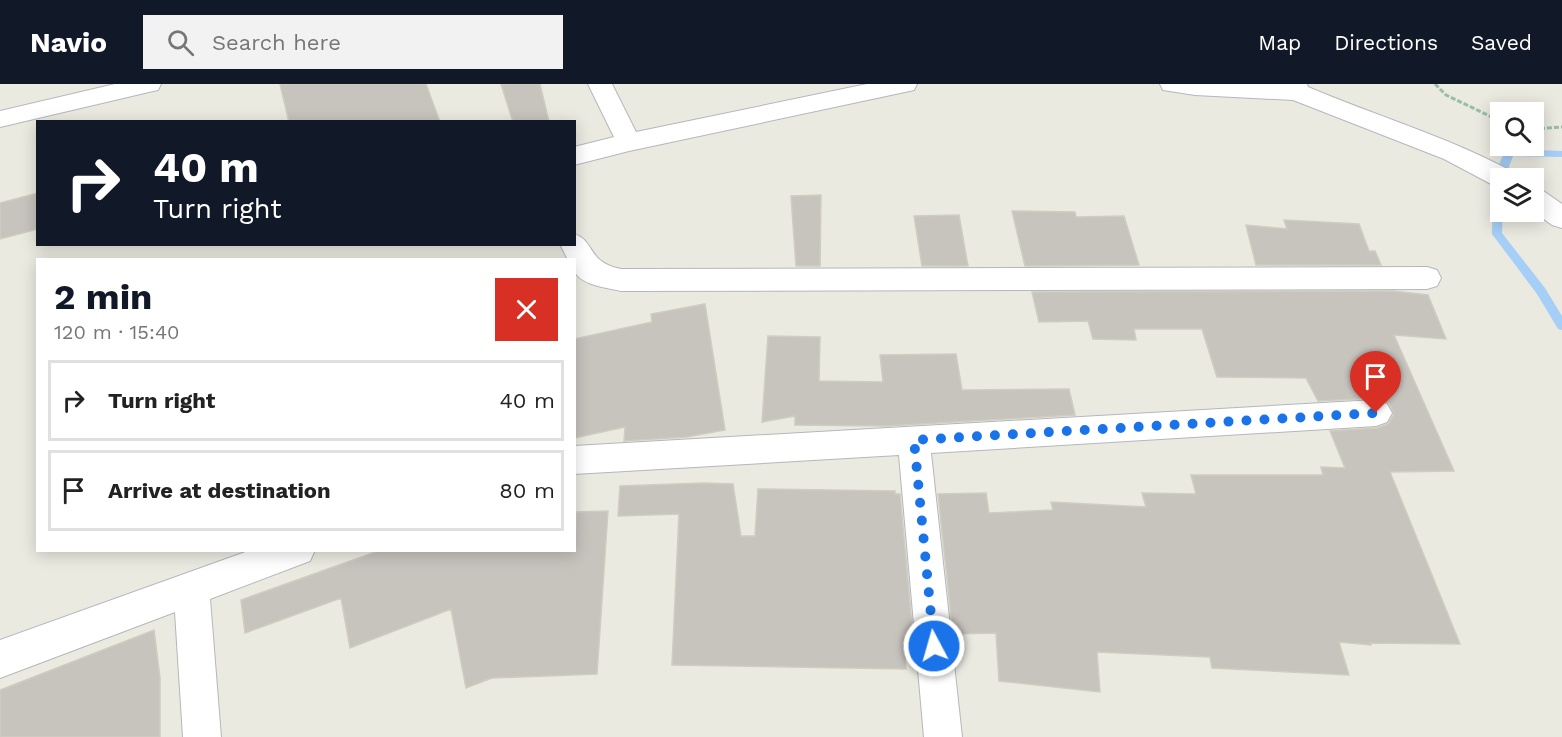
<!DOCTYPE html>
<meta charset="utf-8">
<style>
:root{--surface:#fff;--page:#f2f2f2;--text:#222;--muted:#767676;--line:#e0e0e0;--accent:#111827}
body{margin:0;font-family:"Work Sans",sans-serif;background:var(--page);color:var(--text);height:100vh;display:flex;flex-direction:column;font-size:22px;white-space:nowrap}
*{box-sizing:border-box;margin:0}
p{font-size:20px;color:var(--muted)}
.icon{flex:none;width:33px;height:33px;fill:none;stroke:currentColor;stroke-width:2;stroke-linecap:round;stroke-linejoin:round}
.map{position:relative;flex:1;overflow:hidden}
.panel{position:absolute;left:36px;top:174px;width:540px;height:294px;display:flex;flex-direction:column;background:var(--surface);border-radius:0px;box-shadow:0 3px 15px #0003}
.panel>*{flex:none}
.hud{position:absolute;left:36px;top:36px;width:540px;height:126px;border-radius:0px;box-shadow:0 3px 15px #0003;background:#111827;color:#fff;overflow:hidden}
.tools{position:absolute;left:1490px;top:18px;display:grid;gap:12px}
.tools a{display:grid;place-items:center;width:54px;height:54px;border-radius:0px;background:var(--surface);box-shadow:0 3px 15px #0003;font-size:30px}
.pin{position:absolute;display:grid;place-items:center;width:51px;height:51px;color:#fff;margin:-62px -26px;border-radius:50% 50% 50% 0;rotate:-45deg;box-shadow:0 0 6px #0007}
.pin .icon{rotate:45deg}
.me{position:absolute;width:66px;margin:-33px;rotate:354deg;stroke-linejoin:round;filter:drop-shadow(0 0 4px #0008)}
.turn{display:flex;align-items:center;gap:21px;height:126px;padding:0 18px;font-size:27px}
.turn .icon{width:78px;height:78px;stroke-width:2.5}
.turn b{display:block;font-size:42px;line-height:51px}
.round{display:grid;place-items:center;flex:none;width:63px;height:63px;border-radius:0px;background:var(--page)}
.overview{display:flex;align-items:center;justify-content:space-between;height:102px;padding:0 18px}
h1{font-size:36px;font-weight:700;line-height:45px;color:var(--accent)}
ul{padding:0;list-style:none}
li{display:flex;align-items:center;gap:18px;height:81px;margin:0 12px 9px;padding:0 6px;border:3px solid var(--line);border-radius:0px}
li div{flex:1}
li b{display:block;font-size:22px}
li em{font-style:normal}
header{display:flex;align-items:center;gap:36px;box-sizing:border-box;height:84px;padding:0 30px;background:var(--accent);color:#fff}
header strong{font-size:28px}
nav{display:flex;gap:33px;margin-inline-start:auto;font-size:21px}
.search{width:420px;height:54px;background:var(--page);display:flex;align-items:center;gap:15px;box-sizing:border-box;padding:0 21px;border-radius:0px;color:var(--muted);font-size:22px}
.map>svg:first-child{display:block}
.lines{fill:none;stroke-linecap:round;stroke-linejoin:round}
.stream{fill:#a6cff7;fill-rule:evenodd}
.building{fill:#c7c4be;stroke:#cfccc0;stroke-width:1.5}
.street-casing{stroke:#b4b7bb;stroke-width:2}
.path{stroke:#98bfa6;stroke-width:3;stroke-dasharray:5 2;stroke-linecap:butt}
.street{fill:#fff;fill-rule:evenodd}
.route{stroke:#1a73e8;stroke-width:10;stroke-dasharray:0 18}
</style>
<header>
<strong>Navio</strong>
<div class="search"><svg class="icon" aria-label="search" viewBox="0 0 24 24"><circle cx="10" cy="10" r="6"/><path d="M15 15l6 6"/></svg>Search here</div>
<nav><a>Map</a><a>Directions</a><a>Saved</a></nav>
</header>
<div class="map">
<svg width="1562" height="653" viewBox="0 0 1562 653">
<rect width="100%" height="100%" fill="#ebeae1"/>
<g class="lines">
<path class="stream" d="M1510,65L1562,67V73L1513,72L1505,94H1500V128H1503L1502,149L1545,204L1562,232V246L1558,245L1537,210L1492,150C1493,131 1492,73 1510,65Z"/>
</g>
<path class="building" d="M280,0H426L440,38H289Z
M501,0H540L549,38H513Z
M38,109V145L0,155V119Z
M821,111L820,182H796L791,112Z
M1012,127L1075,128L1076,133L1124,132L1139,181L1025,182Z
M959,131L968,182H922L914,132Z
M1284,136L1359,140L1369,167H1375L1381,181H1256L1246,141L1287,145Z
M1393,207L1428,211L1446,255L1394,251L1454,387L1390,388L1460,560L1370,559L1371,561L1339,558L1349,591L1212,584L1210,573L1097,568L1100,608L999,597L996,549L953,550L938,410L986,409L989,429L1053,426L1051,418L1146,423L1142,409L1196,410L1191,391H1323L1321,383L1345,384L1330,347L1377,344L1388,340L1394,330L1389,319L1377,314L1318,317L1306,294L1217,293L1202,245H1134L1136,256L1093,255L1088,237L1039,238L1032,208Z
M705,220L725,346L687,353L624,357L625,343L574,354V255L652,238L651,230Z
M768,252L820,253L819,297L883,298L880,271L956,270L962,306L1069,305L1075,331L886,342L795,341V332L762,338Z
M704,399L733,400L741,452H755L758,405L895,407V410H900L913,551H904L906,585L672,581L679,430L618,432L620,402Z
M608,427L597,590L492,594L466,604L451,525L350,564L341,514L245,549L241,516L381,466H574L577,428Z
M154,546L160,594V653H0V606Z"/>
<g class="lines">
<g class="street-casing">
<path id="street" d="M115,0H161L158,6L149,8L0,43V27Z
M588,0H612L636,48L867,0H917L914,6L905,8L629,67L574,81V63L614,53Z
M1160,0H1307L1308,3C1376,32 1446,52 1511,87L1515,94H1500V103L1493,101L1444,75L1293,16L1195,11L1163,6Z
M1533,103L1542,106L1562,120V144L1552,141L1533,127Z
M574,150C596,157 586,178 621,185L1427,183L1437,186L1441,194L1437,202L1427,205L621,207C608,204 579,201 574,186C573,183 574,179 574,176H568L560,160H574Z
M1376,316L1387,320L1392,329L1387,338L1376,342L931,369L962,653H924L899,371L574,390V362Z
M251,466H315L310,477L210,515L221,653H183L175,528L0,594V556Z"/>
</g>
<path class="path" d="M1435,0L1446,11L1500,37
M1533,45L1562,43"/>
<use href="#street" class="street"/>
</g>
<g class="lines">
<path class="route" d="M934,562L914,356L1376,329"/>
</g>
</svg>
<div class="tools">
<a><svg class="icon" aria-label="search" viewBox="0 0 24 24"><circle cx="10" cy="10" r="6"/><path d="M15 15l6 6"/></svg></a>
<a><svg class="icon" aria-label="layers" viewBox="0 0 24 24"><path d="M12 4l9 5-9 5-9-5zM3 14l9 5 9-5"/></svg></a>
</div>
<div class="pin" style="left:1376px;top:329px;background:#d93025"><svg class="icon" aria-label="arrive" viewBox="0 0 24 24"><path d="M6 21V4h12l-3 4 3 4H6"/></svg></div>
<svg class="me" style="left:934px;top:562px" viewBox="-20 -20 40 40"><circle r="17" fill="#1a73e8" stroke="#fff" stroke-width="3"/><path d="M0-11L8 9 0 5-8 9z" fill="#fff"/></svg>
<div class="hud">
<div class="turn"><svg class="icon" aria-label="right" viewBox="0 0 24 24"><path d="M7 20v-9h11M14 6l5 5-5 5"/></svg><div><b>40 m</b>Turn right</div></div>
</div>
<section class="panel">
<div class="overview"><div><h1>2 min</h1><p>120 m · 15:40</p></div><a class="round" style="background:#d93025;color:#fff"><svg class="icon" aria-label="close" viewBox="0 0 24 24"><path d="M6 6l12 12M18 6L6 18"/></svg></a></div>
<ul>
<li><svg class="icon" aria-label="right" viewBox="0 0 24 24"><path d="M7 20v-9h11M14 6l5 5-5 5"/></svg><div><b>Turn right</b></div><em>40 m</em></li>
<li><svg class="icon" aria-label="arrive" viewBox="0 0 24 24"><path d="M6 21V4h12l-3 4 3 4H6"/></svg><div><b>Arrive at destination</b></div><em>80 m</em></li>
</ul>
</section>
</div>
